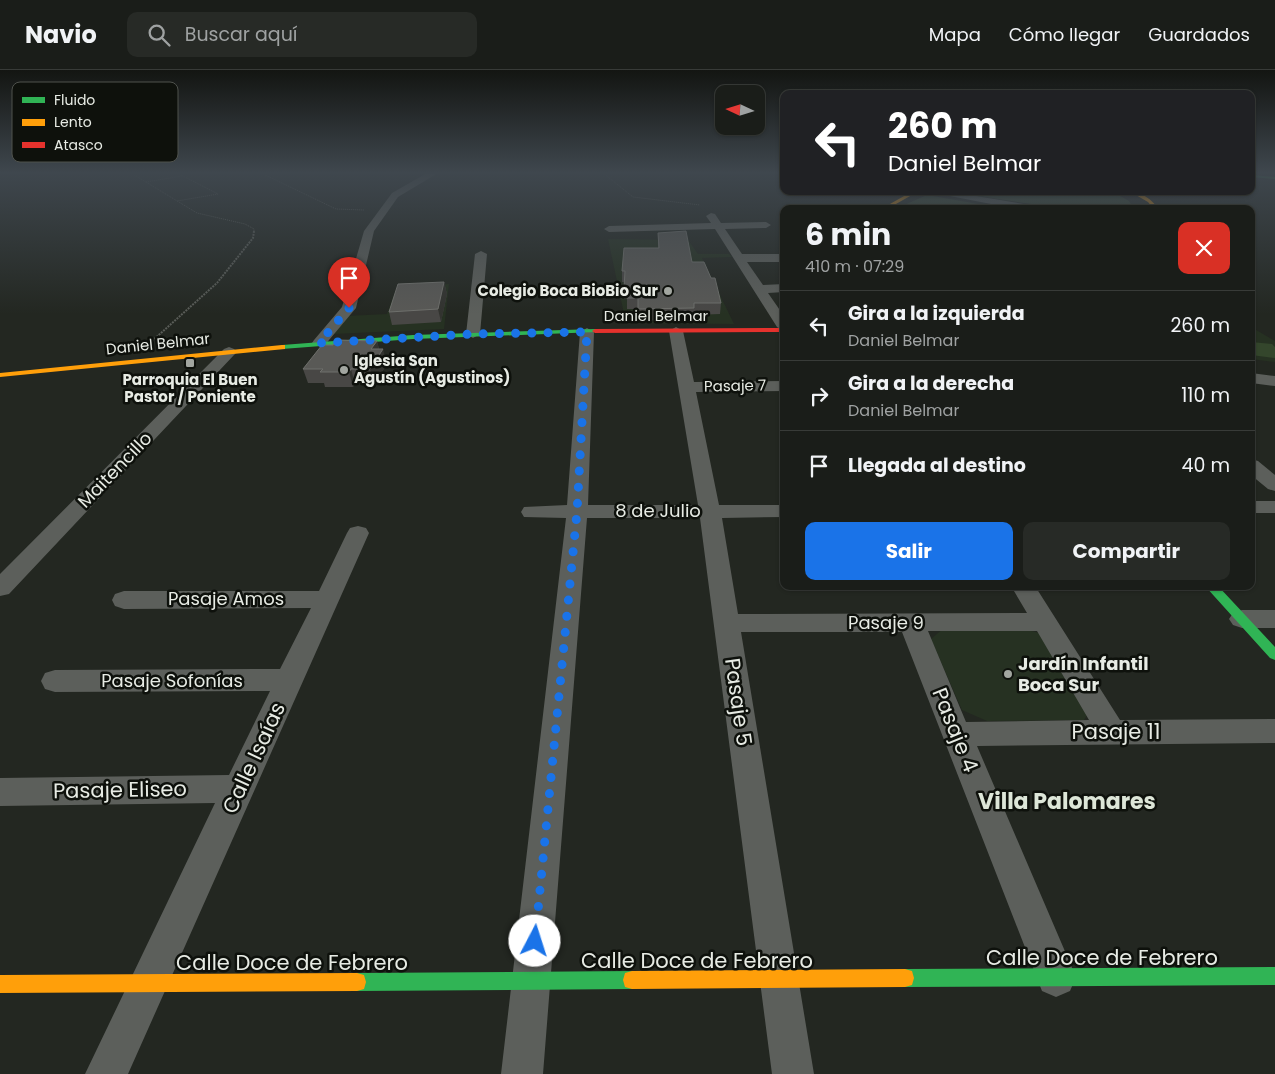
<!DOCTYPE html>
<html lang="es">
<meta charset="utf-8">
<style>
:root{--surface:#1a1d19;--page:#272a26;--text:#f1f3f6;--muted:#9fa2a2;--line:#383b38;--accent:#1a73e8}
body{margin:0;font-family:Poppins,sans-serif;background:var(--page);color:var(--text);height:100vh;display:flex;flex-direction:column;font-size:19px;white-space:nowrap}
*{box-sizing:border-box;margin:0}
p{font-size:16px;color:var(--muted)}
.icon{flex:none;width:28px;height:28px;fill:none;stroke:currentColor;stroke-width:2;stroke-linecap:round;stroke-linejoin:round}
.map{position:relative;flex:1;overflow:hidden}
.drawer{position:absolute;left:780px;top:135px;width:475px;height:385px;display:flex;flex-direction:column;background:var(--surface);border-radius:10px;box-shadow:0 1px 4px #0004,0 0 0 1px var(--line)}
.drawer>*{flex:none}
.banner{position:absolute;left:780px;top:20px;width:475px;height:105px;border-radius:10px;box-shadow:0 1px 4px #0004,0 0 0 1px var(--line);background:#202124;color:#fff;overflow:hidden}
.needle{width:32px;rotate:274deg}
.tools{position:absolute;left:715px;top:15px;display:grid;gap:10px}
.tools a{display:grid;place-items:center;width:50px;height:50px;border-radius:10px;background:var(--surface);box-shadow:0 1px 4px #0004,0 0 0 1px var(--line);font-size:25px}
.pin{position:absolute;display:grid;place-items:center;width:42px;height:42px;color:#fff;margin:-51px -21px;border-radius:50% 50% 50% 0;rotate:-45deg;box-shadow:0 0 5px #0007}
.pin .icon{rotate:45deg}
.me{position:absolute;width:55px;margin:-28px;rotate:5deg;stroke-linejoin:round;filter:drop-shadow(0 0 4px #0008)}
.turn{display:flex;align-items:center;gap:18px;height:105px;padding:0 25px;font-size:22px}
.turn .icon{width:65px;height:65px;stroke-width:2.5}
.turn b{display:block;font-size:35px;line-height:42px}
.round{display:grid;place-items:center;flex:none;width:52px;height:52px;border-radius:10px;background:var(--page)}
.overview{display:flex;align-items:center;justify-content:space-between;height:85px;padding:0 25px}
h1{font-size:30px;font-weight:700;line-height:38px}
.cta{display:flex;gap:10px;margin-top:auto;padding:10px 25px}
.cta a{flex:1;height:58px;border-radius:10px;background:var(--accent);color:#fff;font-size:20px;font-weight:700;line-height:58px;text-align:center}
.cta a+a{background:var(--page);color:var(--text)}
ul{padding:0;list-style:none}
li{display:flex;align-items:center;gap:15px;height:70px;padding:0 25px;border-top:1px solid var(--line)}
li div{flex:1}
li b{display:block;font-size:19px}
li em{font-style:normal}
header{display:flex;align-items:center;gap:30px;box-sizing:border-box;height:70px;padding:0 25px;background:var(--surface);border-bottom:1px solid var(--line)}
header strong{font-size:24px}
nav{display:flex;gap:28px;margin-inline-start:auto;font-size:18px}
.search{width:350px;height:45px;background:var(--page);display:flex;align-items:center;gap:12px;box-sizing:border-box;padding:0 18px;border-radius:10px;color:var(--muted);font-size:19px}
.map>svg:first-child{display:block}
.built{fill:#263122}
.green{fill:#34462c}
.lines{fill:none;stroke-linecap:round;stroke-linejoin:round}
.path-far1{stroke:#5a5d58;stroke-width:1;stroke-dasharray:1 1;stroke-linecap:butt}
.path{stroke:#5a5d58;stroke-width:2;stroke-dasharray:2 1;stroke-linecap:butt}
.street{fill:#5c5f5b;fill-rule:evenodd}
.fast{fill:#30b455;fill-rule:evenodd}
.slow{fill:#ff9f0a;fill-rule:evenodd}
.jam{fill:#e5322d;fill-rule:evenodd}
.wall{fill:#484745}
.shaded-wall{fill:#32332f}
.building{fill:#595956;stroke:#6f706c}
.route{stroke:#1a73e8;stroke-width:9;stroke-dasharray:0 16.2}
.poi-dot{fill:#a2a6a0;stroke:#0e110c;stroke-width:2}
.labels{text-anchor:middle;stroke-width:5;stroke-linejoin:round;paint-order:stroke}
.far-poi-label{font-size:15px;font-weight:bold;fill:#e7ebe4;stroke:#0e110c;text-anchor:end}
.far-street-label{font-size:15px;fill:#e7ebe4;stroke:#0e110c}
.street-label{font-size:18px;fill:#e7ebe4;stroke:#0e110c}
.poi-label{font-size:18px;font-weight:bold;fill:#e7ebe4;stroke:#0e110c;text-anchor:start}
.near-street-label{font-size:21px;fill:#e7ebe4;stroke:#0e110c}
.near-neighbourhood-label{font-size:22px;font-weight:bold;fill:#dde6d8;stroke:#0e110c}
.key{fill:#0e110c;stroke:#4f524d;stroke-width:1}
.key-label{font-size:14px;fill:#e7ebe4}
</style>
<header>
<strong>Navio</strong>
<div class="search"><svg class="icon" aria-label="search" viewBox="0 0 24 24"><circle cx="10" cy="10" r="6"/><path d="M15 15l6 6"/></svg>Buscar aquí</div>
<nav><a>Mapa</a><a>Cómo llegar</a><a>Guardados</a></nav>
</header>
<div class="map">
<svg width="1275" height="1004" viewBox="0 0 1275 1004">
<rect width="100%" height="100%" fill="#232721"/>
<path class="built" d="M608,169L688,170L698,184H729L732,187L702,188L734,254L626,253Z
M449,214L444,259L333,264L346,246L387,244L395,222L401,218Z
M1251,257L1275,271V292L1251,289Z
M944,558L1028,560L1043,564L1091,639L1084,650L987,651L962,640L931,569Z"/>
<path class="green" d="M960,121H1111L1129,131L1134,139H1064L966,124Z
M927,125L1001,138L895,139Z
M1251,272L1272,274L1275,277V288L1251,285Z"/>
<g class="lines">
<path class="path-far1" d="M131,103L197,143L245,154L254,159V162
M177,103L218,124L177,131
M261,103L336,139L364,140
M603,103L633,127L700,135
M146,112L182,106"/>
<path class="path" d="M152,271L217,213L253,168L254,161"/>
<path class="street" d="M427,103H438L398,127L374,161L356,238L324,276H314L312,273L314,270L342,237L364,161L392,123Z
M924,121H946L1036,136L1041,139H1017Z
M711,143L715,144L721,153L766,152L771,155L766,158L725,159L742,184H784V192H747L763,215L784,214V222L768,223L784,246V261L777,257L715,159L609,162L604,159L609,156L711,153L706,146Z
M481,181L487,184L480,264L473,268L466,264L475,184Z
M676,257L683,261L694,312L784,311V321L696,322L719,435H784V447L722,448L738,544L1027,543L1011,516H1035L1120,650L1275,649V673L977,676L1076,907L1070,921L1056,927L1042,921L902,562H741L814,1004H772L700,448H587L543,1004H501L566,448L524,447L521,442L524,437L567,435L580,262L587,258L594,262L588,435H698L669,261ZM928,561H1037L1089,650L966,652Z
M229,277L234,279L237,282L234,285L9,524L0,526V504L224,279Z
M1251,303L1275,306V316L1251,313Z
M1251,389L1258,391L1275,405V421L1268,419L1251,405Z
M1251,431H1275V443H1251Z
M358,456L366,458L369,463L128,1004H85L215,733L0,736V708L229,705L270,621L55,622L45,619L41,611L45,603L55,600L280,599L311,538L124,539L115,536L112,530L115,524L124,521H319L347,463L350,458Z
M1242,540H1275V558H1242L1233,555L1229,549L1233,543Z"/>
<path class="fast" d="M1251,105L1275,107V109L1251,107Z
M595,259L598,261L597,262L413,269L282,279L278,277L282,275L413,265Z
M1205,516H1218L1275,577V590L1270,588Z
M1275,897V915L905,917L898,915L896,908L898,901L905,899Z
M632,901L639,903L641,910L639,917L632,919L357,921L350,919L348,912L350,905L357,903Z"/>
<path class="slow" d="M913,121H919L887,139H881Z
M1129,121C1141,121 1152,130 1159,139H1154L1148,132Z
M282,275H285V279L0,307V303Z
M905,899L912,901L914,908L912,915L905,917L632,919L625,917L623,910L625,903L632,901Z
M357,903L364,905L366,912L364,919L357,921L0,923V905Z"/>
<path class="jam" d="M784,258V262L595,263L592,261L595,259Z"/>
</g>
<path class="wall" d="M658,163L692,192L721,233L720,244L694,245V249L638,251V239H627V229H624V212H622V201L658,178Z
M444,212L447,224L441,252L392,255L389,242Z
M377,271L379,279L387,294L374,314H355L353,317H325L324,313H308L303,299L333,275Z"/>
<path class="shaded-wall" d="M444,212L447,224L441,252L438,239Z
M377,271L380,284L383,279L387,294L374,314L370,299L371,279Z
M351,299L355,314L353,317L349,302Z"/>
<path class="building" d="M686,161L692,192H704L711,208H715L721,233H694V238L638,239V228H627V218H624L625,201H622L624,178H659L658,163Z
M444,212L438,239L389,242L398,214Z
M337,270L377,271L371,279H383L370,299H351L349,302H320L323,299H303L322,275H333Z"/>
<linearGradient id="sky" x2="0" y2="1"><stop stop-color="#131512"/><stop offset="0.42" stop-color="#3f474e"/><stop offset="1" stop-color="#3f474e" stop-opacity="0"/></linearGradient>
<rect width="1275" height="244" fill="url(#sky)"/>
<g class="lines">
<path class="route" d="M349,238L319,273L473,264L587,262L577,442L535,871"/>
</g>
<g class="poi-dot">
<circle cx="668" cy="221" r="5"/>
<rect x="185" y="288" width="10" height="10" rx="2.5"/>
<circle cx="344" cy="300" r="5"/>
<circle cx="1008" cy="604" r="5"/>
</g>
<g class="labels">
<g class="far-poi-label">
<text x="658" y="226">Colegio Boca BioBio Sur</text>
<text x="354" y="296" text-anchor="start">Iglesia San<tspan x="354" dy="17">Agustín (Agustinos)</tspan></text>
<text x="190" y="315" text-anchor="middle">Parroquia El Buen<tspan x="190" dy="17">Pastor / Poniente</tspan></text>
</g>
<g class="far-street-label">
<text x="656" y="251">Daniel Belmar</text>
<text transform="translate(158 274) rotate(-6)" y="5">Daniel Belmar</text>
<text transform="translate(735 316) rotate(-1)" y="5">Pasaje 7</text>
</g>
<g class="street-label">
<text transform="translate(115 400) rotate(-46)" y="6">Maitencillo</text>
<text x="658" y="447">8 de Julio</text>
<text x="226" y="535">Pasaje Amos</text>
<text x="886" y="559">Pasaje 9</text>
<text x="172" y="617">Pasaje Sofonías</text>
</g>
<g class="poi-label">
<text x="1018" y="600">Jardín Infantil<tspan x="1018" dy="21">Boca Sur</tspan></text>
</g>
<g class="near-street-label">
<text transform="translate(738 632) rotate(82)" y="7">Pasaje 5</text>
<text transform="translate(955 660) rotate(68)" y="7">Pasaje 4</text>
<text x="1116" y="669">Pasaje 11</text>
<text transform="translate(254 688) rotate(-65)" y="7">Calle Isaías</text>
<text transform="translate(120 720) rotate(-1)" y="7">Pasaje Eliseo</text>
<text x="1102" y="895">Calle Doce de Febrero</text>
<text x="697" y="898">Calle Doce de Febrero</text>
<text x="292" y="900">Calle Doce de Febrero</text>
</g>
<g class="near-neighbourhood-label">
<text x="1067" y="739">Villa Palomares</text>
</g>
</g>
<rect x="12" y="12" width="166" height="80" rx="8" class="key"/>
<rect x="22" y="27" width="23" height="6" fill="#30b455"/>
<rect x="22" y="49" width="23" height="7" fill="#ff9f0a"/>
<rect x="22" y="72" width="23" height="6" fill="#e5322d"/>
<g class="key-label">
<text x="54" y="35">Fluido</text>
<text x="54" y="57">Lento</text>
<text x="54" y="80">Atasco</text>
</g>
</svg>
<div class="tools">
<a><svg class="needle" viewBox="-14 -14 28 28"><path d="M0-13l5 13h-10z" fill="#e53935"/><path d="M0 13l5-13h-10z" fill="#9fa2a2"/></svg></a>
</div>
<div class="pin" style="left:349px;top:238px;background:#d93025"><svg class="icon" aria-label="arrive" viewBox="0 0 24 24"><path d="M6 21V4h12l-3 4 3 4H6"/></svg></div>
<svg class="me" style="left:535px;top:871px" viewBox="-20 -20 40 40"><circle r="19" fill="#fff"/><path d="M0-13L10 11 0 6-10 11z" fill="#1a73e8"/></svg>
<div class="banner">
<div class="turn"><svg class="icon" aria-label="left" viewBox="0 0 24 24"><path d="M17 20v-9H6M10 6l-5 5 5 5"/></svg><div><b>260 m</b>Daniel Belmar</div></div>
</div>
<section class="drawer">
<div class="overview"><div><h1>6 min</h1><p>410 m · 07:29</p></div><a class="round" style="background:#d93025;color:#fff"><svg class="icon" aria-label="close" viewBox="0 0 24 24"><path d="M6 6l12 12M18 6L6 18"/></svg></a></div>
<ul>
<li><svg class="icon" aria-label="left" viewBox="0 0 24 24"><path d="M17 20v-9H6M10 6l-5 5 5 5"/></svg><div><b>Gira a la izquierda</b><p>Daniel Belmar</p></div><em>260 m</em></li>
<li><svg class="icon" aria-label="right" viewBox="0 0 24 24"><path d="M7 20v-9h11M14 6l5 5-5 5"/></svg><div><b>Gira a la derecha</b><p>Daniel Belmar</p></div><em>110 m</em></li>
<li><svg class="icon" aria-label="arrive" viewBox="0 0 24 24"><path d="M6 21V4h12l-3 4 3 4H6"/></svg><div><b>Llegada al destino</b></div><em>40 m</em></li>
</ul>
<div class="cta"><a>Salir</a><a>Compartir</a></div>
</section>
</div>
